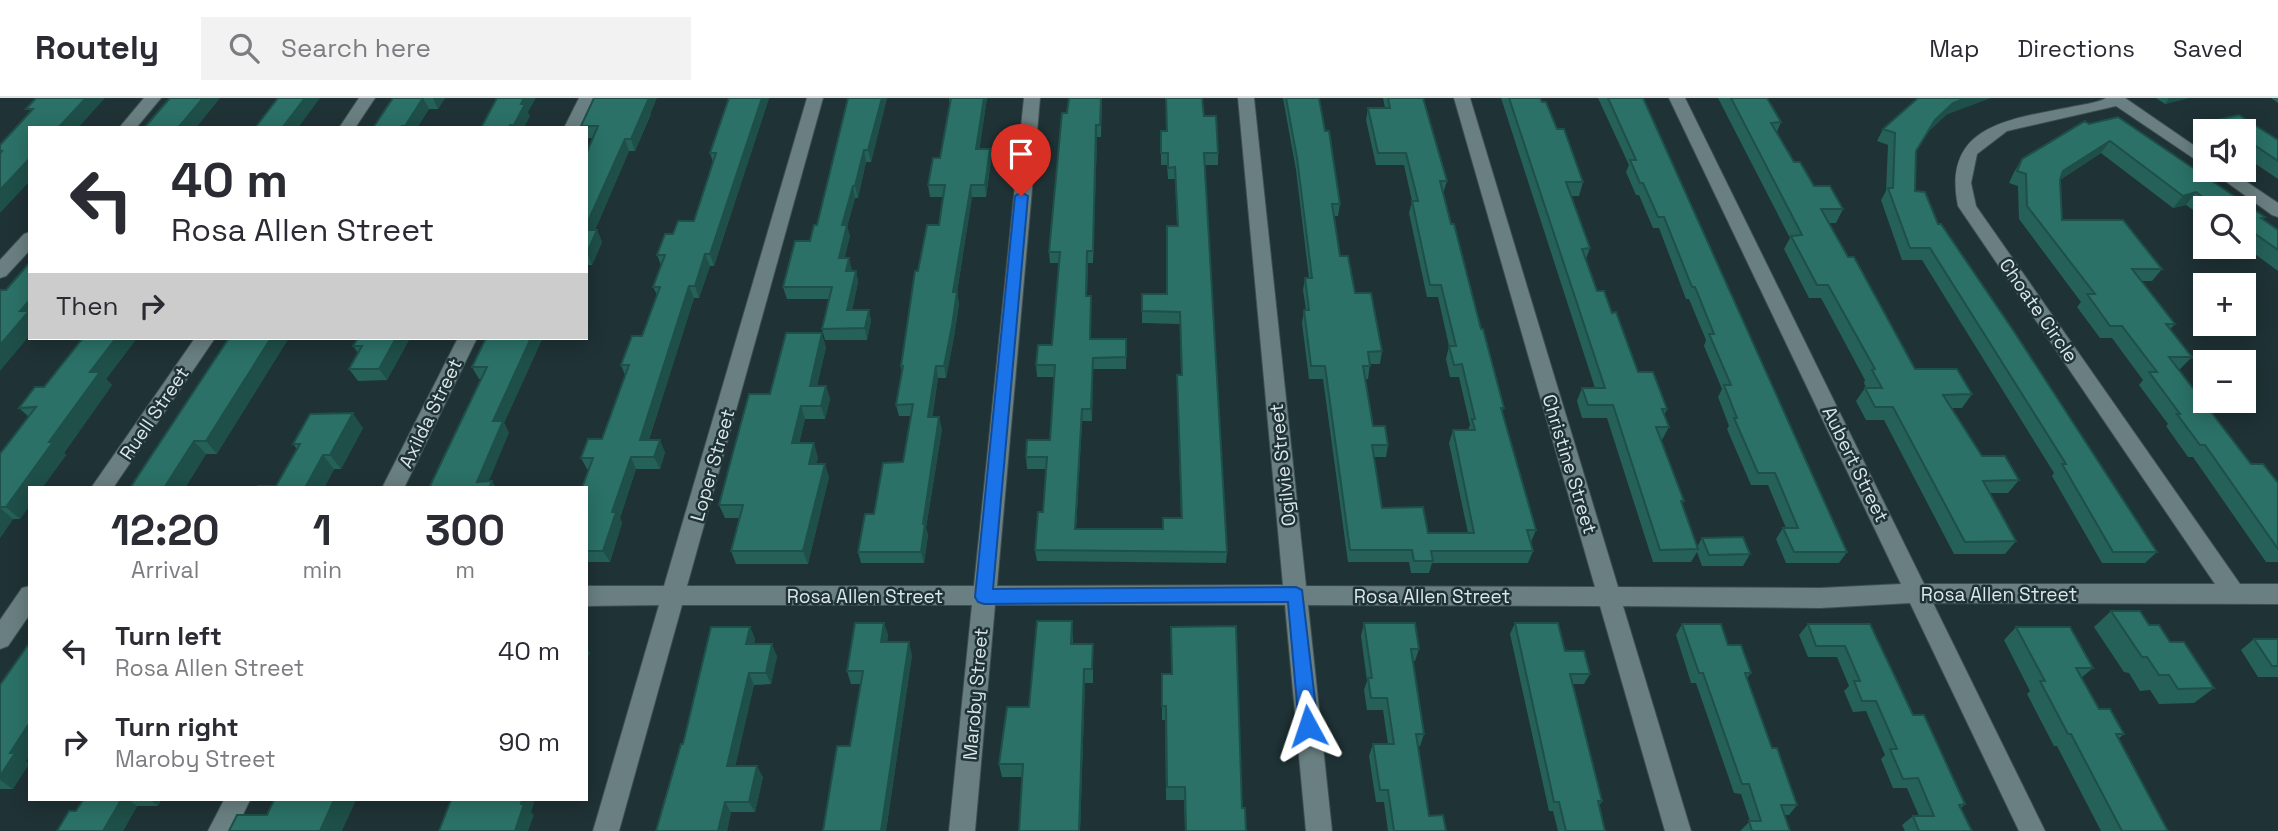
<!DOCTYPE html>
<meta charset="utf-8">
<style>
:root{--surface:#fff;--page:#f2f2f3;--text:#2b2b33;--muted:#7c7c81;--line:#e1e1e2}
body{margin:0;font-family:"Space Grotesk",sans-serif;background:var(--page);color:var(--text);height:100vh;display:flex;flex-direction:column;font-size:26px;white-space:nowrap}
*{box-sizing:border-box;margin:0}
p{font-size:23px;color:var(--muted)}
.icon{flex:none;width:38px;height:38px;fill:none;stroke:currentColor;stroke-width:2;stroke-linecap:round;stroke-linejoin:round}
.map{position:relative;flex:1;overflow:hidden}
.drawer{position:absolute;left:28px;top:388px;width:560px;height:315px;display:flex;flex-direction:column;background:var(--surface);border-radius:0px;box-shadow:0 4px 18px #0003}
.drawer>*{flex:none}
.banner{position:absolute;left:28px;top:28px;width:560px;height:214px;border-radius:0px;box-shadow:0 4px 18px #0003;background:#fff;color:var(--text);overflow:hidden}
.controls{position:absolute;left:2193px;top:21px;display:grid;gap:14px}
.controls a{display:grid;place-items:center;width:63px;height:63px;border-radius:0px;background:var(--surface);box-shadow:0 4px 18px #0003;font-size:35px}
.pin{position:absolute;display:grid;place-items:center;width:60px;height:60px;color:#fff;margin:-72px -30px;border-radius:50% 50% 50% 0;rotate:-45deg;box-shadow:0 0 7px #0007}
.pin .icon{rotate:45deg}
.me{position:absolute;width:77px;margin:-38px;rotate:355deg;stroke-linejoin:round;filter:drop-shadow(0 0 5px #0008)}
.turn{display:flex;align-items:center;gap:24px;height:147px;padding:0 28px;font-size:32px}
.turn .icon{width:91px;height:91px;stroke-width:2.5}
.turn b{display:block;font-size:49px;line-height:60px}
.then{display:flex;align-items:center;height:66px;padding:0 28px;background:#0003;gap:14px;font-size:26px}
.eta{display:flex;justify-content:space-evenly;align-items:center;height:119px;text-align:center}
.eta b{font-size:42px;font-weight:700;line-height:49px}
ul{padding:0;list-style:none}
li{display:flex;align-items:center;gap:21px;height:91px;padding:0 28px}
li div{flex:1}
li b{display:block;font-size:26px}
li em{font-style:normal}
header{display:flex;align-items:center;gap:42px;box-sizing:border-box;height:98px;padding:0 35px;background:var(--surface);border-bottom:2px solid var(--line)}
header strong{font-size:33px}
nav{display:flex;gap:38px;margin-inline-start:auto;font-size:24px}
.search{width:490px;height:63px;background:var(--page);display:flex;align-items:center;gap:18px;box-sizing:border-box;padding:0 24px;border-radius:0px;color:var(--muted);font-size:26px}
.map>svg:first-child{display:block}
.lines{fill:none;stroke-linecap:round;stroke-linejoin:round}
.minor-casing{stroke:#3e4f51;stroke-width:2}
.minor{fill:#697f81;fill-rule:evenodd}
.wall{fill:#256159}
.shaded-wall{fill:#1e4f48}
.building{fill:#2b7167;stroke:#1e4f48;stroke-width:2}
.route{fill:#1a73e8;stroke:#114b97;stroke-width:2}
.labels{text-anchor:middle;stroke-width:5;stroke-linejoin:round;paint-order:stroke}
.street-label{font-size:19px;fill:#dae6e7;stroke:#1f3235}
</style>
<header>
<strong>Routely</strong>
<div class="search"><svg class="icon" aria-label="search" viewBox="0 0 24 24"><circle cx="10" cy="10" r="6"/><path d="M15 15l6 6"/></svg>Search here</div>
<nav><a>Map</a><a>Directions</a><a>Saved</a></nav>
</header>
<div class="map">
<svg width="2278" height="733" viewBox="0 0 2278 733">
<rect width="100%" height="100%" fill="#1f3235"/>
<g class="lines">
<g class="minor-casing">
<path id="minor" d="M144,0H161L136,30H119Z
M359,0H375L355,30H339Z
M579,0H595L580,30H564Z
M807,0H823L687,488H974L1024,0H1040L997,488L1283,487L1238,0H1254L1306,488L1595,489L1454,0H1470L1618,489L1820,490L1901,486L1669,0H1685L1924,486H2215L1958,108C1941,24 2015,21 2076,8C2086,6 2100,4 2106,0H2125L2205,55V68L2116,8L2007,33L1977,56L1971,85L1976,108L2240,486H2278V506L1933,505L2045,733H2019L1910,505L1820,510L1623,508L1691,733H1665L1600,508L1308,507L1332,733H1306L1285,507H995L975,733H949L972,507H682L619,733H593L659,507L586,508V488H664Z
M2210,72H2229L2278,105V119L2272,117Z
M30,134V152L6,178L0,180V162L24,136Z
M195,240H215L113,390H91Z
M458,240H477L404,390H382Z
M30,488V516L8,548L0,551V522L22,490Z
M224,702H250L235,733H208Z"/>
</g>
<use href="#minor" class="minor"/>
</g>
<path class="wall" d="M393,0H445L438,11H429L417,30H373Z
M729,0H769L714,168H710L699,200H694L649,342L665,354L660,371H636L620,420L622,425L610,464H586V390L589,371H587L581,360L602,341L625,277L621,267L642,238L657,197L653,189L661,167L657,157L673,136L694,123L713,64L710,55Z
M848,0H887L871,64H866L858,100H855L847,129L850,138L844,160L851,173H856L858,184L852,212H869L871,223L867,242H825L822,231L829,201H787L783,189L810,143L817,127Z
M949,0H987L979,51H990L991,62L986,99H972L957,194L959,206L954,239L946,280H938L932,319L942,331L926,430L928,437L924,465H861L858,454L874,416L903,364L911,318H899L896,307L902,275L901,268L918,173L939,127L943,99H930L928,87L940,60L950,9Z
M1102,0L1101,39H1097L1093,165H1088L1087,198H1091L1090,241H1126V271H1093L1092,323H1082L1076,431H1163L1181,420L1177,288V277H1181L1180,226L1142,225V196H1166L1177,128L1175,81H1168L1167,67H1161V33H1167L1204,18L1218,55V67H1204L1227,454L1226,465L1037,463L1035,452L1043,414L1046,371H1027L1026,359L1050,342L1054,279H1037L1036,267L1052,247L1059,165H1050L1049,154L1067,15Z
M1283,0H1319L1325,33L1340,106L1338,118H1334L1340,158L1355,195L1382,253L1380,266H1370L1368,281H1365L1373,328L1388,347L1386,359H1374L1382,410L1428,435H1468L1449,345L1453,332H1468L1470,327L1459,279H1450L1446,261L1449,248L1438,199H1427L1409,115L1412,103L1404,67H1376L1366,22L1368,10H1385L1383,0H1423L1447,83L1443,96L1451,126L1504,310L1502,314L1536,432L1531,444L1533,453L1528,465H1432L1429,475H1411L1409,464H1348L1323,281H1309L1302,225L1304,212H1306L1303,192L1305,180H1309L1296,72Z
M1501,0H1540L1583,84L1579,98H1571L1590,150L1586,161L1597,193L1612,215L1638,274L1667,311L1664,317L1669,329L1662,342H1661L1684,403L1682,406L1697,449L1702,440L1750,456L1743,468H1702L1697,454L1691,464H1653L1607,320H1582L1577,303L1582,290H1595Z
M1598,0H1643L1847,454L1839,465H1786L1776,441L1783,430H1786L1768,387H1751L1727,331L1729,328L1718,299L1722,291L1704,248L1706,242L1689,201H1686L1659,130H1653L1639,97H1636L1626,74L1629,67Z
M1718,0H1767L1781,24L1777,34L1794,64L1814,88L1843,111L1836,125H1829L1915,271L1972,296L1962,310H1952L1982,358L2019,382L2008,395H1990L2016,443L2005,456H1954L1884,322H1866L1856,303L1865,290H1866L1864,285L1865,282L1821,200H1809L1784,151L1790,140Z
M2156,0H2188L2165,6Z
M2271,0H2278V5Z
M651,16L635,53H629L595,132H597L602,144L592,167H586V56L593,40H586V30H582L581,28Z
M1946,17L1928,34L1916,53L1915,93L2157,454L2145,465H2102L2052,378L2054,375L1922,162H1902L1881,102L1886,93L1888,47L1877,43L1883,31Z
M2118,19L2265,119L2263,121L2278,132V173L2244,148V110H2205V120L2186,107L2173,110L2101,55L2060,82L2062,122H2123L2162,171L2152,183H2141L2175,226L2170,231L2192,259L2180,271H2179L2251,366H2263L2278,385V464H2266L2193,359H2188L2166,328L2168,326L2139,287L2143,282L2112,240H2100L2077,209L2081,204L2019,121L2018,88L2009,85L2014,74L2022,61L2085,23L2089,26Z
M2217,22L2278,42V81L2244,58V33H2209Z
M83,240H137L106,281L112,287L64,355L66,357L42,390H30L20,421H13L0,440V356L29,319L19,310L44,289Z
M229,240L217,356H206L185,390H130Z
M410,240L387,282L358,283L349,271L358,255L353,248Z
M484,240H564L563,241H542L504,325L509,335L429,390L481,281H479L472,269L485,241Z
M826,249L817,288H826L830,301L825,321H805L799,345L818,359L816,366L829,379L808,466H736L731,453L739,420H725L719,407L770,296Z
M363,330L341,371H334L324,390L276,388L297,351L293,346Z
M2111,513L2149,527L2170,544L2214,590L2194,605L2159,606L2150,592L2140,593L2129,575L2124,574L2094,529Z
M1072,523L1073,546L1093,560V585H1085L1080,733H1019L1023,679H1002L999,666Z
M884,525L888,537L887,544L912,557L886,733H823L850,648L861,586H851L847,573Z
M1364,525L1419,551L1415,563H1413L1424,636L1420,648H1418L1429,718L1446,733H1388L1384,704H1376L1369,658L1373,646H1388L1383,612H1367L1364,592L1367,583L1361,538Z
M1515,525L1565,553L1590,576L1584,586H1573L1602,703L1599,708L1605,733H1558L1553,713H1549L1510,536Z
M1682,526L1728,547L1751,575L1747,580L1772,650L1797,707L1789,717H1784L1790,733H1740L1750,723L1741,696L1734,695L1696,585H1691L1676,537Z
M1808,526H1870L1913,617L1965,706L1961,710L1972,733H1905L1902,727L1913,718H1919L1907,690H1893L1881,661L1885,657L1866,613L1853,614L1844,593L1849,588L1837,559H1808L1799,537Z
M750,529L755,541L754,546L777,558L771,586L754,587L735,668L763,679L755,714H731L727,733H656L683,646Z
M1171,529L1242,710L1246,733H1185L1184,702H1166L1165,622H1162V576H1171Z
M2016,529L2093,570L2081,580L2099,611L2124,636L2118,641L2168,733H2101L2057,648H2054L2027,596L2030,593L2004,542Z
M2254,541H2278V579H2258L2241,552Z
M0,587L26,663L13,691H0Z
M83,702H161L158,708H137L123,733H57L76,713Z"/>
<path class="shaded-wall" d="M86,0H105L78,30H58Z
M203,0H220L196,30H178Z
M305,0H320L298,30H282Z
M423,0L429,11L417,30H406L405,28Z
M433,0H445L438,11Z
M524,0H536L528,14L530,18L524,30H515L514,27L521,6Z
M649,0H657L635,53L631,41Z
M762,0H769L714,168L710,156Z
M882,0H887L871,64L868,52Z
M984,0H987L978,62L976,51Z
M1966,0H1991L1946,17L1928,34L1935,22L1953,5Z
M2169,0H2188L2165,6Z
M1096,27L1097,39L1093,165V153Z
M625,41L629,53L590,144L586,136V128Z
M2110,43L2101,55L2055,85L2063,73Z
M990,51L991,62L986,99L985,87Z
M864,52L866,64L858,100L855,88Z
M30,60V83L0,115V92Z
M971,87L972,99L957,194L959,206L954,239L946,280L944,268L953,194Z
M853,88L855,100L847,129L850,138L842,172L839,160L842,127Z
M2196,94L2186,107L2173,110L2183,98Z
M597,132L602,144L592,167L587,155Z
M705,156L710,168L699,200L695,188Z
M849,160L852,172L849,184L846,173Z
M856,173L858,184L850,223L847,212Z
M689,188L694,200L645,354L640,342Z
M30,202V237L0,273V247L20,213Z
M869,212L871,223L867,242L865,230Z
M822,235L826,249L814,301L810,288Z
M116,240H137L106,281L112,287L64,355L66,357L42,390H30V408L20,421L6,409L90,274Z
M271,240H289L217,356L206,343Z
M396,240H410L387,282L379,271Z
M531,240H542V241L504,325L509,335L486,390L477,384L493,323Z
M1093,260V271L1092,323L1091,311Z
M936,268L938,280L931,331L928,319Z
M826,288L830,301L825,321L821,308Z
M801,308L805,321L796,359L792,345Z
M1082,311V323L1075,443V431Z
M353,315L363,330L341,371L330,357Z
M939,319L942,331L926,430L928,437L924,465L921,454L923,426Z
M660,342L665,354L660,371L654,359Z
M194,343L206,356L185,390H164Z
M814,345L818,359L813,379L809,366Z
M323,357L334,371L324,390H305Z
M631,359L636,371L620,420L622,425L610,464L603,453L612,414Z
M825,366L829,379L808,466L803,453Z
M492,383L496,390H489Z
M0,410L13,421L0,440Z
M884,525L888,537L885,557L881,544Z
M750,529L755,541L751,558L746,546Z
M909,544L912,557L886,733H881Z
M772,546L777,558L771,586L766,575Z
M586,549L590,555L586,564Z
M1084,571L1085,585L1080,733H1079Z
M749,575L754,587L733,679L727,668Z
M30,624V658L26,663L30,665L13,691L0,682V678L10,655Z
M757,668L763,679L755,714L749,704Z
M121,702H129L137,708L123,733H103Z
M150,702H161L158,708Z
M334,702H356L342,733H320Z
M522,702H535L531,714L534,717L528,733H515Z
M725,704L731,714L727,733H718Z"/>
<path class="building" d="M36,0H86L58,30H30V60L0,92V56L2,53H0V47L33,11H26Z
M170,0H203L178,30H144Z
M278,0H305L282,30H255Z
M393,0H423L405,28H402L401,30H373Z
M497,0H524L521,6H525L514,27H510L509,30H481Z
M594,0H649L631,41H625L586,128V56L598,28H581Z
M729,0H762L710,156H705L695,188H689L640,342H660L654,359H631L612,414H616L603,453H586V390H582L593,360H581L588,341H602L629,267H621L632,238H642L660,189H653L665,157H657L665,136H673L678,123H694L716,55H710Z
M848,0H882L868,52H864L855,88H853L842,127H847L839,160H849L846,173H856L847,212H869L865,230L822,231L832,189H783L795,143H810L814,127H817Z
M951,0H984L976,51H990L985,87H971L953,194H957L952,228L944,268H936L928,319H939L923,426H925L921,454H858L865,416H874L883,365L903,364L913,306L896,307L903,268H901L915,173H918L927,127H939L945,87H928L933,60H940Z
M1069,0H1101L1100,27H1096L1093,153H1087L1086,198H1091L1090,241H1126V259L1093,260L1091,311H1082L1075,431H1163V420H1182L1177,277H1182L1180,214L1142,213V196H1167V128H1178L1175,69L1168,70V55H1161V33H1167L1166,0H1202L1204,18H1216L1218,55H1204L1227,454L1035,452L1038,414H1043L1047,359H1026L1027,342H1050L1055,267H1036L1038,247H1052L1060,154H1049L1062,15H1067Z
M1286,0H1319L1325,33H1329L1340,106H1332L1340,158H1348L1355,195H1371L1382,253L1368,254L1370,268H1363L1373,328H1385L1388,347H1372L1382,410L1423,409L1428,435H1474L1453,332H1475L1472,321H1475L1462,266L1454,267L1449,248H1456L1441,187H1430L1412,103H1418L1406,55H1378L1368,10H1390L1388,0H1423L1447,83H1440L1451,126H1454L1481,231H1483L1504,310H1501L1536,432H1527L1533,453H1431L1433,463H1414L1412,452H1350L1325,268H1311L1304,212H1309L1305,180H1312L1297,60Z
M1509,0H1540L1542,4H1546L1557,31H1564L1583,84H1566L1590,150L1582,151L1597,193H1604L1612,215L1616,214L1638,274H1653L1667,311H1662L1669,329H1656L1684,403H1681L1698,451L1660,452L1613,307H1588L1582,290H1605Z
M1608,0H1643L1847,454H1794L1783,430H1798L1775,375H1758L1734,320H1737L1724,287H1731L1709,236H1714L1695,189H1692L1664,119H1658L1643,85H1640L1630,62H1636Z
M1731,0H1767L1781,24L1771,25L1794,64H1800L1814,88H1830L1843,111H1821L1848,159H1854L1915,271H1957L1972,296L1943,297L1982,358H2005L2019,382L1983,383L2016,443L1965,444L1893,309H1875L1865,290H1882L1872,272L1875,271L1828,187H1817L1791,138L1802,137Z
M1918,0H1966L1953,5L1935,22L1916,53L1915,93L1925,94L1938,126H1941L2015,235L2157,454H2113L2062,366H2066L1930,150H1910L1888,90H1893L1895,35L1883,31Z
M2239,17L2278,42V63L2244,40V33H2234L2217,22Z
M2118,19L2265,119L2261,120L2278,132V152L2244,128L2245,125H2244V110H2218L2196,94L2183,98L2110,43L2063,73L2060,82L2062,122H2123L2162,171H2132L2175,226H2166L2192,259H2169L2251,366H2263L2278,385V451L2205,347H2200L2177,316H2180L2149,274H2157L2122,228H2110L2087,196H2095L2027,108L2026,76L2017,73L2022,61L2085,23L2089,26Z
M586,132H597L587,155H586Z
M30,164V202L20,213H29L0,247V192H6Z
M786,235H822L810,288H826L821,308H801L792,345H814L809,366H825L803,453H731L743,407H719L732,358L749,296H770Z
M83,240H116L90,274H100L49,344H53L6,409H0V356L36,309L19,310L35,289H44Z
M229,240H271L206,343H194L164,390H130Z
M358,240H396L379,271H349L362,248H353Z
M486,240H531L493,323H503L477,384L492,383L489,390H429L487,269H472Z
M353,315L330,357H323L305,390H257L258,388H276L300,346H293L310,316Z
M1743,439L1750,456L1709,457L1702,440Z
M2111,513H2140L2149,527H2159L2170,544H2184L2214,590L2178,591L2169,577H2159L2147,559H2142Z
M1037,523H1072L1071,546H1093L1092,571H1084L1079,733H1019L1023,666H999L1007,609H1029Z
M855,525H884L881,544H909L881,733H823L837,648H850L863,573H847Z
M1364,525H1415L1419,551H1411L1424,636H1416L1429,718L1443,717L1446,733H1394L1388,692H1380L1373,646H1394L1387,600H1371L1368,580H1372Z
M1515,525H1558L1565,553H1584L1590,576H1570L1602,703H1598L1605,733H1566L1559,704H1554Z
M1682,526H1721L1728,547H1741L1751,575H1745L1772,650H1777L1797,707H1781L1790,733H1752L1749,723H1761L1749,686H1742L1703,575H1699Z
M1808,526H1870L1913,617H1924L1965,706L1959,707L1972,733H1919L1913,718H1934L1918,680L1903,681L1890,651H1897L1876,603H1862L1854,583H1860L1845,548H1816Z
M1236,528L1242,710H1245L1246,733H1186L1185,689H1167L1166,608H1162V576H1172L1171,529Z
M711,529H750L746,546H772L766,575H749L727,668H757L749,704H725L718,733H656L681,646H683Z
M2016,529H2070L2093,570H2076L2099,611H2110L2124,636H2116L2168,733H2122L2071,636H2068L2040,583H2045Z
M2254,541H2278V568H2272Z
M30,544V624L10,655H15L0,678V587Z
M83,702H121L103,733H57L69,713H76Z
M274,702H334L320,733H229L237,717H267Z
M451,702H522L521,706H524L515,733H439Z"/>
<path class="route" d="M1021,94L1028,98L993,491L1296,489L1302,492L1318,628L1315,634L1308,636L1302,634L1299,628L1288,504L984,506L978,504L975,499L1015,98Z"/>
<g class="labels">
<g class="street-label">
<text transform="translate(2039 212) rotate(55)" y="7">Choate Circle</text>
<text transform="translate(154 315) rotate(-56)" y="7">Ruell Street</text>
<text transform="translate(430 315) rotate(-64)" y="7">Axilda Street</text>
<text transform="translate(1570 366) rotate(73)" y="7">Christine Street</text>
<text transform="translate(1856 366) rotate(64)" y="7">Aubert Street</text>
<text transform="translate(712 367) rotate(-74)" y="7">Loper Street</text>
<text transform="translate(1282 367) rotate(-96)" y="7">Ogilvie Street</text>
<text x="1999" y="503">Rosa Allen Street</text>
<text x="865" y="505">Rosa Allen Street</text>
<text x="1432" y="505">Rosa Allen Street</text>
<text transform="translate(975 596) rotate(-85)" y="7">Maroby Street</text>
</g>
</g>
</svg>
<div class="controls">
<a><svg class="icon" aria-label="sound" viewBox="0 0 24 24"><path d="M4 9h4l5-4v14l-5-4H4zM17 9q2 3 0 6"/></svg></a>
<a><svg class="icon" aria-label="search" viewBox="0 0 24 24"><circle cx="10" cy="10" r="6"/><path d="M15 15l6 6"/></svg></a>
<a>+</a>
<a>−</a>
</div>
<div class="pin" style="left:1021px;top:98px;background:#d93025"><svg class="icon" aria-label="arrive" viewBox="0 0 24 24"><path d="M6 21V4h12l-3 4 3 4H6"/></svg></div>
<svg class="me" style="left:1308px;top:628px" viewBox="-20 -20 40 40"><path d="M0-17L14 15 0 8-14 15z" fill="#1a73e8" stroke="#fff" stroke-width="4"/></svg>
<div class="banner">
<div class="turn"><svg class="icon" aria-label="left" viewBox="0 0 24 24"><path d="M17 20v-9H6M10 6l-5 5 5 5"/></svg><div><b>40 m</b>Rosa Allen Street</div></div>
<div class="then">Then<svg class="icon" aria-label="right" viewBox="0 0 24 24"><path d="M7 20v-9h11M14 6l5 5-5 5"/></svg></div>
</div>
<section class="drawer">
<div class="eta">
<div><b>12:20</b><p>Arrival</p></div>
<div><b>1</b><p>min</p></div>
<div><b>300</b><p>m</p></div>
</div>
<ul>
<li><svg class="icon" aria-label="left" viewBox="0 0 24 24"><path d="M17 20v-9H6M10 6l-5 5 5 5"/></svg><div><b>Turn left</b><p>Rosa Allen Street</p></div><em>40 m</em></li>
<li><svg class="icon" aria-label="right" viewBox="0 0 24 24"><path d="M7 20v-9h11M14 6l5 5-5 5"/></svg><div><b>Turn right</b><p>Maroby Street</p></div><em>90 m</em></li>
</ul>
</section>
</div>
